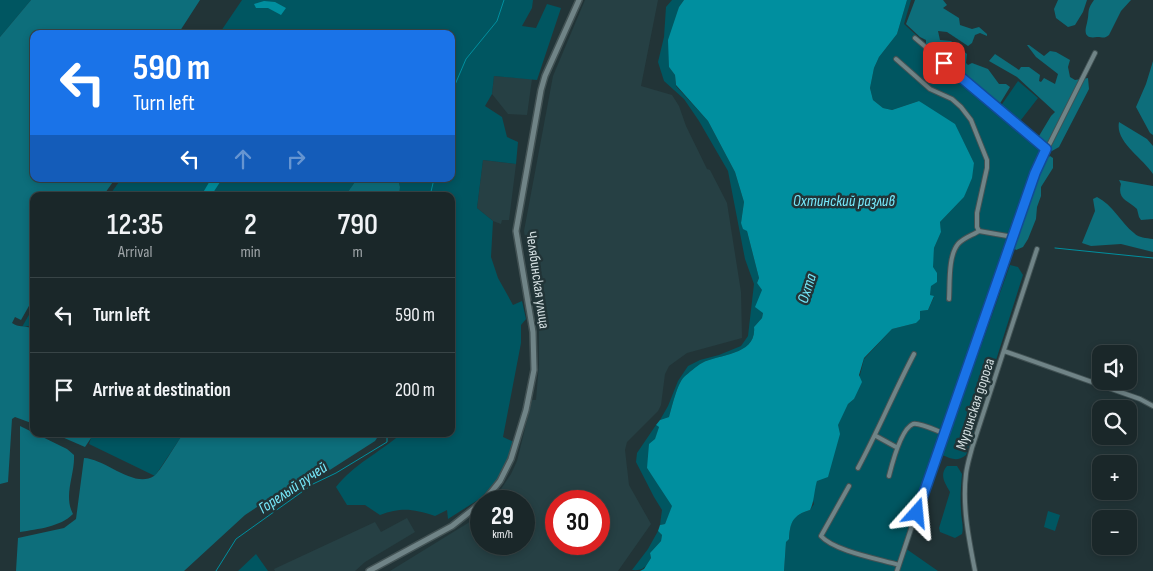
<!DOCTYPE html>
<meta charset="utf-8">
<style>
:root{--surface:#1a2729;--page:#273335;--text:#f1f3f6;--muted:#9fa5a8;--line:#384446}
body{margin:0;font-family:"Sofia Sans Condensed",sans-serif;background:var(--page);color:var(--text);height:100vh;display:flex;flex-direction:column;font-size:19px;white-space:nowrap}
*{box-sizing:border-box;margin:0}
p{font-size:16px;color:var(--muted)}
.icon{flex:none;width:28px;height:28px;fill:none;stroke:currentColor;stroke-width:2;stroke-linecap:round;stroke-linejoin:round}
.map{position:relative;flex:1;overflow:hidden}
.side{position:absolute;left:30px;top:192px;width:425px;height:245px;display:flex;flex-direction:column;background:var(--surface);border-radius:10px;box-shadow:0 2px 8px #0003,0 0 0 1px var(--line)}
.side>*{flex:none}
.guide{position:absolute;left:30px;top:30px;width:425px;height:152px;border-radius:10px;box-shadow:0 2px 8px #0003,0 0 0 1px var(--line);background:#1a73e8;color:#fff;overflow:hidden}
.fabs{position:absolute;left:1092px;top:345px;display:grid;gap:10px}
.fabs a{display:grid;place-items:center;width:45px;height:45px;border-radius:10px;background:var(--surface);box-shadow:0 2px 8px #0003,0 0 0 1px var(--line);font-size:25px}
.speed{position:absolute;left:470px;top:490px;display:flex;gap:10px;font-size:25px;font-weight:700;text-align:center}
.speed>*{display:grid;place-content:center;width:65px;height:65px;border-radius:50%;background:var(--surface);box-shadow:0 2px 8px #0003,0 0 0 1px var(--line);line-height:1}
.speed small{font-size:12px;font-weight:400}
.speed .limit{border:8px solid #d22;background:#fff;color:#111}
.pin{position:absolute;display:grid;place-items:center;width:42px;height:42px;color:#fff;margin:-21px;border-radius:10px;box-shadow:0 2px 8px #0006}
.me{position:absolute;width:55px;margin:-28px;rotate:18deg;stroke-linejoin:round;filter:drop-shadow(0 0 4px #0008)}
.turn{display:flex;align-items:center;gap:18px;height:105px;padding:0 20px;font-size:22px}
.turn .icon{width:65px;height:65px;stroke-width:2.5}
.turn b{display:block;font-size:35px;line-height:42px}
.lanes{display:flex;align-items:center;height:48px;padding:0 20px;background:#0003;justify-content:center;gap:25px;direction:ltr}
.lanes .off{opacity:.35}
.eta{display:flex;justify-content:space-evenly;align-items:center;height:85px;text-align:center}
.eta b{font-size:30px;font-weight:600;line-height:35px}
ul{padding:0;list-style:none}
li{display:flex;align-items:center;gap:15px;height:75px;padding:0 20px;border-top:1px solid var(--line)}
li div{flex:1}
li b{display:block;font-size:19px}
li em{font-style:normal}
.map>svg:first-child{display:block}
.built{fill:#264044;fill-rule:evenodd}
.green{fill:#005661}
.forest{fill:#0d6e7b}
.water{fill:#008f9f}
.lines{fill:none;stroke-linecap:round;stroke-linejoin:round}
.stream{stroke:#008f9f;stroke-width:1}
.minor-casing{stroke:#425254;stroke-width:6}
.tertiary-casing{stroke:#425254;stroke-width:8}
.minor{stroke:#708487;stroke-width:4}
.tertiary{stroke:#708487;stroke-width:5}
.route-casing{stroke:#114b97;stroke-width:12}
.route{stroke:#1a73e8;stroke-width:9}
.labels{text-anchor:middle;stroke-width:5;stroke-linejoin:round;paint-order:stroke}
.street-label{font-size:15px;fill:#d3dee0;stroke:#223437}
.water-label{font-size:16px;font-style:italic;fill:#77e9fb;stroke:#223437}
</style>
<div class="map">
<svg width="1153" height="571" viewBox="0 0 1153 571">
<rect width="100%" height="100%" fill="#223437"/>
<path class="built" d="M585,0H658L641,86L672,95L679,106L686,126L707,169L710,170L727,203L741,292L742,338L687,353L669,366L665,374L661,405L658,411L627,442L625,450L629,485L651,524L618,571H390L468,523L481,512V544H524V501H493L511,474L517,461L532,400H536L539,364V329L524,231L553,76ZM556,501H599V544H556Z
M494,76L532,79L527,115L508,114L492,94Z
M483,160L516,164L509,220H502L501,224L493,221L477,208Z
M407,518L415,532L365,562L355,571H275L274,569L375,522L381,532Z"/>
<path class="green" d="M0,0H31L0,37Z
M242,0H533L532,8L522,26L536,28L547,4L561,8L537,80L494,76L492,94L485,106L502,117L507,137L518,142L516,164L483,160L477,208L493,221L491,257L498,278L513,305L522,301L526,319L521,325V343L503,437L514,442L500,476L481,498L448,519L447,510L435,516C413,509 402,507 380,515L365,505H347L336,487C353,465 380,452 401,434H451V196H399L400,187L398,179H451V34H219Z
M672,0H684L679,7L669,67L675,75L676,86L708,121L735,172L744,202L741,223L747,231L759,278L757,283L762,290L763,313L762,318L754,327C757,355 720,354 702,363C696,366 689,373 684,377C677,384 672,407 669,417L660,420L668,406L678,381L688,366L700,360L719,355L741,346L748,336L754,284L745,259L728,171L699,121L684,99L664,81L658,62L664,37L666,7Z
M907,0H911L904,24L998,110L1018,81L1038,98L1017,125L1045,150L1031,178L905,548L938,571H784L786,542L789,538C790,522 793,515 810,510L814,504L812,497L817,481L837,425L848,404L854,399L864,359L892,329L916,323L920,311L928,310L934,297L930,295L934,248L941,232L940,222L964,197L974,163L963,141L919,101L892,110L883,108L873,100L870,88L874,68L879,57L897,34Z
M121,179H357L345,196H109Z
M1010,265L1018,267L1023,275L966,455C957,462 952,459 942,455Z
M34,306V367L31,328L28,326L22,327Z
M656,425L659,427L647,468L673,505L665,524L660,525L662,510L654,497L636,462L637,453Z
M85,434H183L155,476L89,444L91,438Z
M947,466H957L962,474C961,486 960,498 961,510C961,519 964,526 962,534L955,538L940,532L939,528L950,492C945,483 939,475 947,466Z
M1129,478L1137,480L1132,500L1121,497L1123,491H1129Z
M1048,511L1060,515L1055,531L1044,527Z
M658,531L662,535L661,541L650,553L651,558C646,567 643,571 632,570L648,549Z
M256,554L268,571H238Z"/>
<path class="forest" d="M31,0H200L178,34H34V179H115L103,196H34V297L21,320L15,317L12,323C19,328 24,325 31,328L34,367V424L15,417L12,419L8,482L0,484V37Z
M915,0H943L947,5L943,8L959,18L960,25L972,29L979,27L987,34V36L980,33L975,35L972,43L968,46L947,32L938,31L940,40L951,41L967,54L966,63L968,65L972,63L988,69L999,84H1006L1010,87L999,105L926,44V40L920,37L906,24Z
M1058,0H1087L1083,12L1075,25L1068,27L1056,18L1054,9Z
M1094,0H1131L1121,11L1109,35C1104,39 1103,37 1097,37C1085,39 1084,33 1087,23C1090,12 1086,11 1094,0Z
M1027,45H1029L1044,56L1050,51L1056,52L1070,60L1068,67L1070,77L1075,80L1088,78L1089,89L1059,147L1052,151L1039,136L1051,116L1055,112L1017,77L989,61L995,54L1019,70L1021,67H1029L1040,75L1039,81L1041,82L1044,78L1055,84L1058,74L1036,57Z
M1153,61V135L1150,133L1136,107L1146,84Z
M1119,122L1147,139L1153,146V174C1143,158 1115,142 1119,122Z
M1050,156L1053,158V168L1041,187V196L1037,207L1036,219L1028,239L1023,247L1016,250L1013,247C1024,226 1029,168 1050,156Z
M357,179H398L400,187L399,196H345Z
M1119,180L1153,186V219L1141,220L1139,217L1137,209C1127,200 1117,199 1121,184Z
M1097,197C1113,205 1121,223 1134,233C1139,238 1146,238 1153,239V252L1121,244L1091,246L1082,243L1095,211L1093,199Z
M20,426L67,449L74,455C75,475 63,495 73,514C60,527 38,529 20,532Z
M55,434H85L91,438L85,447Z
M183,434L379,435L375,441L322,475L292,484L245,515L184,571H16L18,538L64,528L76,519L84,458C106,459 134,489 154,476C160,472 177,442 183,434Z"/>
<path class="water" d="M684,0H907L897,34L879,57L874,68L870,88L873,100L883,108L892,110L919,101L955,124L974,163L972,178L964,197L940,222L941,232L934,248L933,267L937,273V282L931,286L930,295L934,296L928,310L920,311V319L916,323L892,329L864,358L859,375L862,382L854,399L848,404L838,425L840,434L828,477L817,481C814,491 814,503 810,510C793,515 790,522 789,539L786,542L784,571H640L644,569L651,558L650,553L661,541L662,535L658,531L660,525L665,524L672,506L647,468L649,444L655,439L659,427L656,425L660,420L669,417C672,407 677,384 684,377C689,373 696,366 702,363C720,354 757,355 754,327L762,318L763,313L755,307L762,290L757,283L759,278L747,231L743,229L741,223L744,202L735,172L708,121L676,85L675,75L669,67L668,40L679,7Z
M264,1L275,2L286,8L281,15L268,8H256L254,4Z
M211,179H222L211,196H201Z"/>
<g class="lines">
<path class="stream" d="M451,94L466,59L497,21L504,0
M430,196L434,179
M1055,248L1153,258
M216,571L236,539L313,484L336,473L387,442V434"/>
<g class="minor-casing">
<path id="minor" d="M915,38L1046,149
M896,59L930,89L952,99L961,107L971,120L987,160V168L977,213V227L979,231C973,235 963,238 958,244C948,256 950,284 949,299
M979,231L1013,237
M1004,351L1140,399L1153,406
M876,436L896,447
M858,468C878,431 894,392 914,354
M889,476C892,464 901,429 913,424C919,422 937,431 943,433
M849,486L821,536C834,551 879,559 899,565
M897,571L943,433L1035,173L1095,53
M975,571C969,540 962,506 966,474C967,465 970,456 972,448L1037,249"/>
</g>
<g class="tertiary-casing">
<path id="tertiary" d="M484,501L500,481L511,459L526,410L534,370L533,332L516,231L541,90L545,76L579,0
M369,571L452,526L481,503"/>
</g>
<use href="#minor" class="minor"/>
<use href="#tertiary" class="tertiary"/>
</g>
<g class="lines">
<g class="route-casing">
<path id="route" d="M917,513L1035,173L1046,149L944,63"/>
</g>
<use href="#route" class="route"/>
</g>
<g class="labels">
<g class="street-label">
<text transform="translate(538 280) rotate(82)" y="5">Челябинская улица</text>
<text transform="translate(975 404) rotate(-72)" y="5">Муринская дорога</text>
</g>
<g class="water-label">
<text x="844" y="206">Охтинский разлив</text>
<text transform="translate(806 288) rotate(-72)" y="6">Охта</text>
<text transform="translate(292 487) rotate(-34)" y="6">Горелый ручей</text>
</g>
</g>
</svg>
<div class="fabs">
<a><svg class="icon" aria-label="sound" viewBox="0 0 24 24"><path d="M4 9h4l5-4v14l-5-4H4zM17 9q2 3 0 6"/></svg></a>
<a><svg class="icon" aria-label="search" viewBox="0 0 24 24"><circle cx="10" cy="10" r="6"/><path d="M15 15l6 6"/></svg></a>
<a>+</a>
<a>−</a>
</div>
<div class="speed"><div>29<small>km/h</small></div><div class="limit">30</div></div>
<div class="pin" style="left:944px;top:63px;background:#d93025"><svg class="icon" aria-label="arrive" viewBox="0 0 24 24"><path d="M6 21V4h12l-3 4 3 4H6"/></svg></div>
<svg class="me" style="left:917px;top:513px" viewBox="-20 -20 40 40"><path d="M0-17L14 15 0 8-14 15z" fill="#1a73e8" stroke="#fff" stroke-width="4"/></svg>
<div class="guide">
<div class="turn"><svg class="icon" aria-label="left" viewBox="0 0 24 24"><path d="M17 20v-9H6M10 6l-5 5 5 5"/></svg><div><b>590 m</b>Turn left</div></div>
<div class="lanes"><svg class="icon" aria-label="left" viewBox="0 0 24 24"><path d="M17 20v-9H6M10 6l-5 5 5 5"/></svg><svg class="icon off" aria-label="ahead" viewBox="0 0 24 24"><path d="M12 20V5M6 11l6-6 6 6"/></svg><svg class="icon off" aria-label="right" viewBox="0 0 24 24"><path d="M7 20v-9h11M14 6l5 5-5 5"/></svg></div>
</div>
<section class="side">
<div class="eta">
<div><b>12:35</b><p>Arrival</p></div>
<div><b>2</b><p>min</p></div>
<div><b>790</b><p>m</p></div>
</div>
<ul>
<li><svg class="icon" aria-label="left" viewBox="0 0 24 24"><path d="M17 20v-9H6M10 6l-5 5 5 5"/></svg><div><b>Turn left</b></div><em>590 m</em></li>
<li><svg class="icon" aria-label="arrive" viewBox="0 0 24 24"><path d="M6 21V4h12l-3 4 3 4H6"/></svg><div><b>Arrive at destination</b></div><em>200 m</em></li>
</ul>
</section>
</div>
